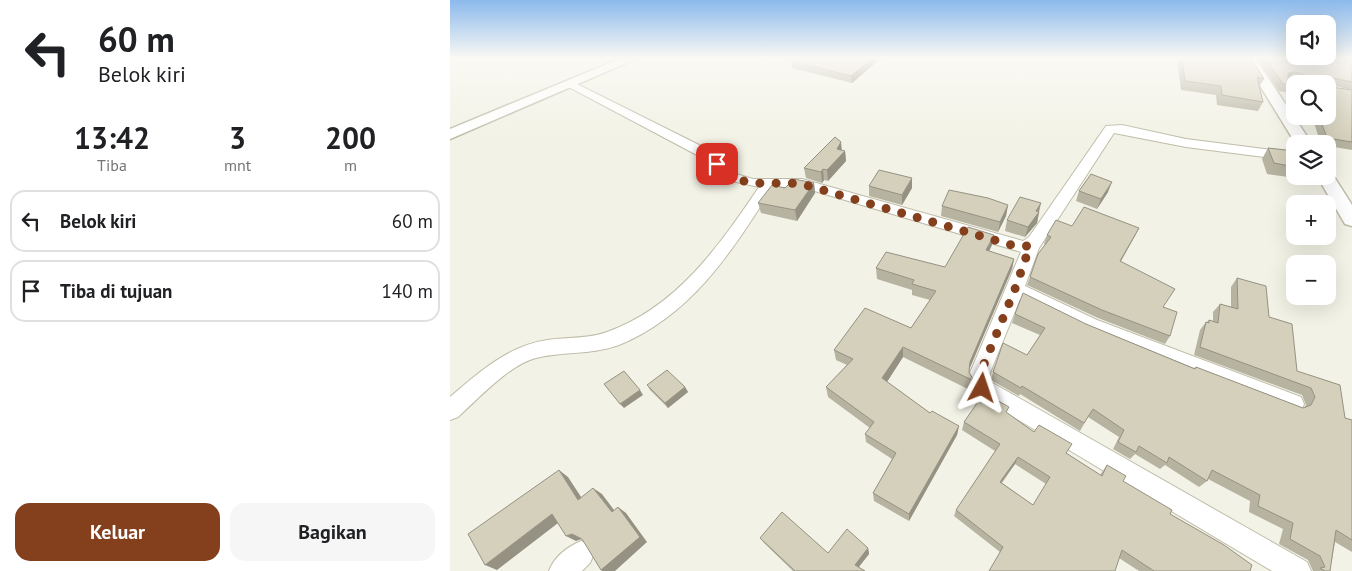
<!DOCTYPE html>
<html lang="id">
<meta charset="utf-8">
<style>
:root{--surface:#fff;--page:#f6f6f6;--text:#202124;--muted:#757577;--line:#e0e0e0;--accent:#843f1c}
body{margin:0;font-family:"PT Sans",sans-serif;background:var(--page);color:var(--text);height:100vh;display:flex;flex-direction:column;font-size:19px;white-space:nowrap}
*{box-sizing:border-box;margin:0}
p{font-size:16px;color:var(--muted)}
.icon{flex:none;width:28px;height:28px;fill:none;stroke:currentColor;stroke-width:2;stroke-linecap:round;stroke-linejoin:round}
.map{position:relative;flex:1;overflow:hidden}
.side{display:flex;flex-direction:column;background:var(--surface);width:450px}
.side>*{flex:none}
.guide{background:#fff;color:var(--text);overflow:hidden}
.fabs{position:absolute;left:836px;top:15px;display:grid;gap:10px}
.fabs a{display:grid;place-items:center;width:50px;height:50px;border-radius:10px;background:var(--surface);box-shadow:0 5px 20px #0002;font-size:25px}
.pin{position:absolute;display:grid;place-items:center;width:42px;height:42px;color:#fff;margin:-21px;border-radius:10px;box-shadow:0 2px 8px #0006}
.me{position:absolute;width:55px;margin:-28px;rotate:5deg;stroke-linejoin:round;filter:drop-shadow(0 0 4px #0008)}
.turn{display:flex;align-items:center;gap:18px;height:105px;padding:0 15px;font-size:22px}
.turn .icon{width:65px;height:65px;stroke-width:2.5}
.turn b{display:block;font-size:35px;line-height:42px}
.eta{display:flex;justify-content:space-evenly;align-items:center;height:85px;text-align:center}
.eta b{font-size:30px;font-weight:700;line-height:35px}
.primary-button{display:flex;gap:10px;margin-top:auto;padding:10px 15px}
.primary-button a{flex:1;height:58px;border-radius:15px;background:var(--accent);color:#fff;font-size:20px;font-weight:700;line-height:58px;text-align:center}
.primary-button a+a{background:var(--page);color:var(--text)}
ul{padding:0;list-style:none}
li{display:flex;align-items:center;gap:15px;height:62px;margin:0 10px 8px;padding:0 5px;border:2px solid var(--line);border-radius:15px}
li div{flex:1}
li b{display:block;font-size:19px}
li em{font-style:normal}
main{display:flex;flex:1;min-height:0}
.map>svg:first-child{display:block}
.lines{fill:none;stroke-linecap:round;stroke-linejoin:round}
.minor-casing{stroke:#bfbca8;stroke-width:2}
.tertiary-casing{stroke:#bfbca8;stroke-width:3}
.minor{fill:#fff;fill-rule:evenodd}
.tertiary{fill:#fff;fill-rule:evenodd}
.wall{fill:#b7b3a1;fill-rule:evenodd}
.shaded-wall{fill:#959283}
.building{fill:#d5d0bb;stroke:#959283;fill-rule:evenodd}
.route{stroke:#843f1c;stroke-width:9;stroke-dasharray:0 16.2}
</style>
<main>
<section class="side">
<div class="guide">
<div class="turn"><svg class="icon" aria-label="left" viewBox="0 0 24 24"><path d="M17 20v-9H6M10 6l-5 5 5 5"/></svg><div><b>60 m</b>Belok kiri</div></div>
</div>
<div class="eta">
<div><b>13:42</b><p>Tiba</p></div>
<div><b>3</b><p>mnt</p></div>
<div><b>200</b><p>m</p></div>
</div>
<ul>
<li><svg class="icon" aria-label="left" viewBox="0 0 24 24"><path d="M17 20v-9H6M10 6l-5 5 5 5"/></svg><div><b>Belok kiri</b></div><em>60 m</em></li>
<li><svg class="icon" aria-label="arrive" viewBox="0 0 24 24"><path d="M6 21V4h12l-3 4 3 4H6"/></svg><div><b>Tiba di tujuan</b></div><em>140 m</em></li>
</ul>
<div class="primary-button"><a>Keluar</a><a>Bagikan</a></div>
</section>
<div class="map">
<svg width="902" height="571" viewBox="0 0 902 571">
<rect width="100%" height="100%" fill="#f3f2e6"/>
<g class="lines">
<g class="minor-casing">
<path id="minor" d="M119,80L257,149L283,173L303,179H352L573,241L579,237L656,126L672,125L736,139L845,153V161L736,147L664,133L589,248L575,286L647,320L851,397L854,404L851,411L843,414L835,411L633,330L570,299L540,373L539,381L857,562L861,571H822L525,394L519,381L520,373L571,252L351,187H323C282,251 242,315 169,345C142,355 114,351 86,358C59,365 29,398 8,417L0,420V397C29,372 58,346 97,340C117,337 139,339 157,332C227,307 269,246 309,187L273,179L247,155L115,85L113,83Z
M131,541L140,545L144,554L140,563L132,571H99C104,557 117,547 131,541Z"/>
</g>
<g class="tertiary-casing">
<path id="tertiary" d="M172,58H188L0,139V129Z
M793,58H805L862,144H846Z
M878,172H881L902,205V226L895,224L867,176H878Z"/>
</g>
<use href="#minor" class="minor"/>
<use href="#tertiary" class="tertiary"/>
</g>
<path class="wall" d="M346,58H431L402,83L342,68L341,61Z
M727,58H801L814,79L809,87L813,102L808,111L767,105L766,95L731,90Z
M807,58L902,62V90L881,85V87L902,90V150L878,146V144H871L863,120L851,118V116H878L845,84V108L842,93L829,91ZM840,78L849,80L850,82L838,80V79Z
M818,148L845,151V176H855L853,179L817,174L812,159Z
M392,151H395L396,161L378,181L374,180L372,183L356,178L354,168Z
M364,183L365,193L347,221L311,213L308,203Z
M419,186L462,188L452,205L419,196Z
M629,191L658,192L647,209L626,201Z
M591,203L587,223L575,237L555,231L557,220Z
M558,205L556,216L548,232L491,216L492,206Z
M622,226L689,228L670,261L713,307L720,336L715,344L648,318L577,285L580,277L595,244H594L597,235Z
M542,245L539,251L564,259L562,269L519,370V372L524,381L522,391L453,357L437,382L480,413L509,426L507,435L459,521L424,501L423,493L442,459L416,442L415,434L420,428L378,397L376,387L397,365L386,360L384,350L461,328L480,300L462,295V290L427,279L426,268L495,267Z
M787,278L819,317L847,371L895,418L902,420V552L885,542L880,571H863L858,560L829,544L833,529L799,512L800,501L758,479L757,481L749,487L715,465L710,469L685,454L680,459L663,449L669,437L638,417L630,431L570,394L569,396L541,380L543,372L577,355L590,335L562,323L565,314L636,324L744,368L746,367L853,408H854L856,405L852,395L744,355L750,330L756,322H757L759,320L763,321V312L770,304L781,307V287Z
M197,385L235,387L238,392L218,408L200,390Z
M557,413L584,432L650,475L657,465L673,481L800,571H689L669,558L550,552L504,516L506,510L545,451L512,430L514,422ZM565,464L596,484L583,505L552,483Z
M310,538L378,553L418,548L419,554L409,567L415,571H343L314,543Z"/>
<path class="shaded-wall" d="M423,58H431L402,83L401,76Z
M844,72L840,78L835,80L838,73Z
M391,142L392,152L395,151L396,161L378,181L377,170L387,149Z
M373,169L374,180L372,183L371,172Z
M462,178V188L452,205V195Z
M662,182L658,192L647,209L651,199Z
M364,183L365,193L347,221L345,210Z
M591,203L588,213L589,212L587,223L575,237L578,227Z
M558,205L556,216L548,232L550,222Z
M689,228L685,236L666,270L670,261Z
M544,235L542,245L534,261L536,250Z
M564,259L562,269L518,372L520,362Z
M453,347V357L433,388L432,378Z
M235,387L238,392L218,408L215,403Z
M190,390L193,395L174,408L170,404Z
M509,426L507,435L459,521V514Z
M568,457L565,464L547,488L550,482Z
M109,470L118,477L137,506L128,500Z
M143,488L152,494L170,518L162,512Z
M168,507L176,513L197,542L165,571H152L151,570Z
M102,514L112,520L47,570L35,565Z
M122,534L132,539L126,541L116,536Z
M418,548L419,554L407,569L405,565Z"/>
<path class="building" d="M346,58H423L401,76L341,61Z
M732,58H801L814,79L807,77L813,102L772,95L771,86L735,81Z
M815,58H891L900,59L902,62V82L883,78L880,79L881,87L902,90V142L877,138L869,116H878V84H845V86L833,84ZM844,72L853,74L856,78L850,82L838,80V73Z
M385,137L391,142L387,149L395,151L377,170L373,169L371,172L354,168Z
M818,148L845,151V167L824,163Z
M429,170L462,178L452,195L419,186Z
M641,174L662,182L651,199L629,191Z
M344,179L364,183L345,210L308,203L322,185L335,188Z
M499,190L538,198L558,205L550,222L492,206Z
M570,197L591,203L586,211L589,212L578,227L557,220Z
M634,207L689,228L670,261L725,289L713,307L727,312L720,336L652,310L580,277L588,254L601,237L597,235L606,220L622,226Z
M518,227L544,235L536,250L564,259L520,362L519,372L524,381L453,347L432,378L480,413L482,411L509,426L459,514L423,493L446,453L415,434L424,422L376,387L403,359L384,350L415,308L461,328L486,291L462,284L464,280L426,268L436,252L495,267Z
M787,278L816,286L819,317L842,324L847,371L890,385L895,418L902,420V540L886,530L880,571H875L870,568L875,567L870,556L840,539L843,523L808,506L810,495L762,470L757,481L719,457L717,463L689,446L686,452L668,442L674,430L643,409L634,423L572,386L571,388L543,372L553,343L577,355L595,328L565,314L573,293L636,324L745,369L746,367L853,408L861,405L865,397L861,388L750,347L756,322L759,323V320L768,323L770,304L788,309Z
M217,370L235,387L215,403L197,385Z
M174,371L190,390L170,404L154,384Z
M534,393L559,407L556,412L584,432L589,425L622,444L616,453L652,476L657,465L676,476L673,481L722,510L720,514L774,545L802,565L800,571H704L672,550L665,571H539L553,547L506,510L550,444L514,422ZM568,457L600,477L583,505L550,482Z
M109,470L128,500L143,488L162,512L168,507L190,537L151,570L132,539L122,534L116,536L102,514L35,565L18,534Z
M332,512L378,553L397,529L418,548L405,565L415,571H345L310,538Z"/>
<linearGradient id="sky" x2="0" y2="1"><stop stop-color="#8bb9ec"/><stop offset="0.42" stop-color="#faf9f4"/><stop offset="1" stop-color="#faf9f4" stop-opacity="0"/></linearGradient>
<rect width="902" height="138" fill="url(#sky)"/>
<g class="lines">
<path class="route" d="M267,164C291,192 320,180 352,184L565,246H580L565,289L530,374L529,381L532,388"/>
</g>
</svg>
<div class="fabs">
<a><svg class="icon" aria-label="sound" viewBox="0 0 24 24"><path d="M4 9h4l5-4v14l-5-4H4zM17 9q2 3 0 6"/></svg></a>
<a><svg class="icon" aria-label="search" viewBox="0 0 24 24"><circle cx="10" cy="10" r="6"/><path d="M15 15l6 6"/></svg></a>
<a><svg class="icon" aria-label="layers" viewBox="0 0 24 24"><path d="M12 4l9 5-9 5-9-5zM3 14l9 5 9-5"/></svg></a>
<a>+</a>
<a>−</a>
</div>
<div class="pin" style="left:267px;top:164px;background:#d93025"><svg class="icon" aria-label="arrive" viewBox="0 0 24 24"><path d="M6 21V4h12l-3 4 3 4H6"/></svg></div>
<svg class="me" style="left:532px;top:388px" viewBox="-20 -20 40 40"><path d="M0-17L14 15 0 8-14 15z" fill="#843f1c" stroke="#fff" stroke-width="4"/></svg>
</div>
</main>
